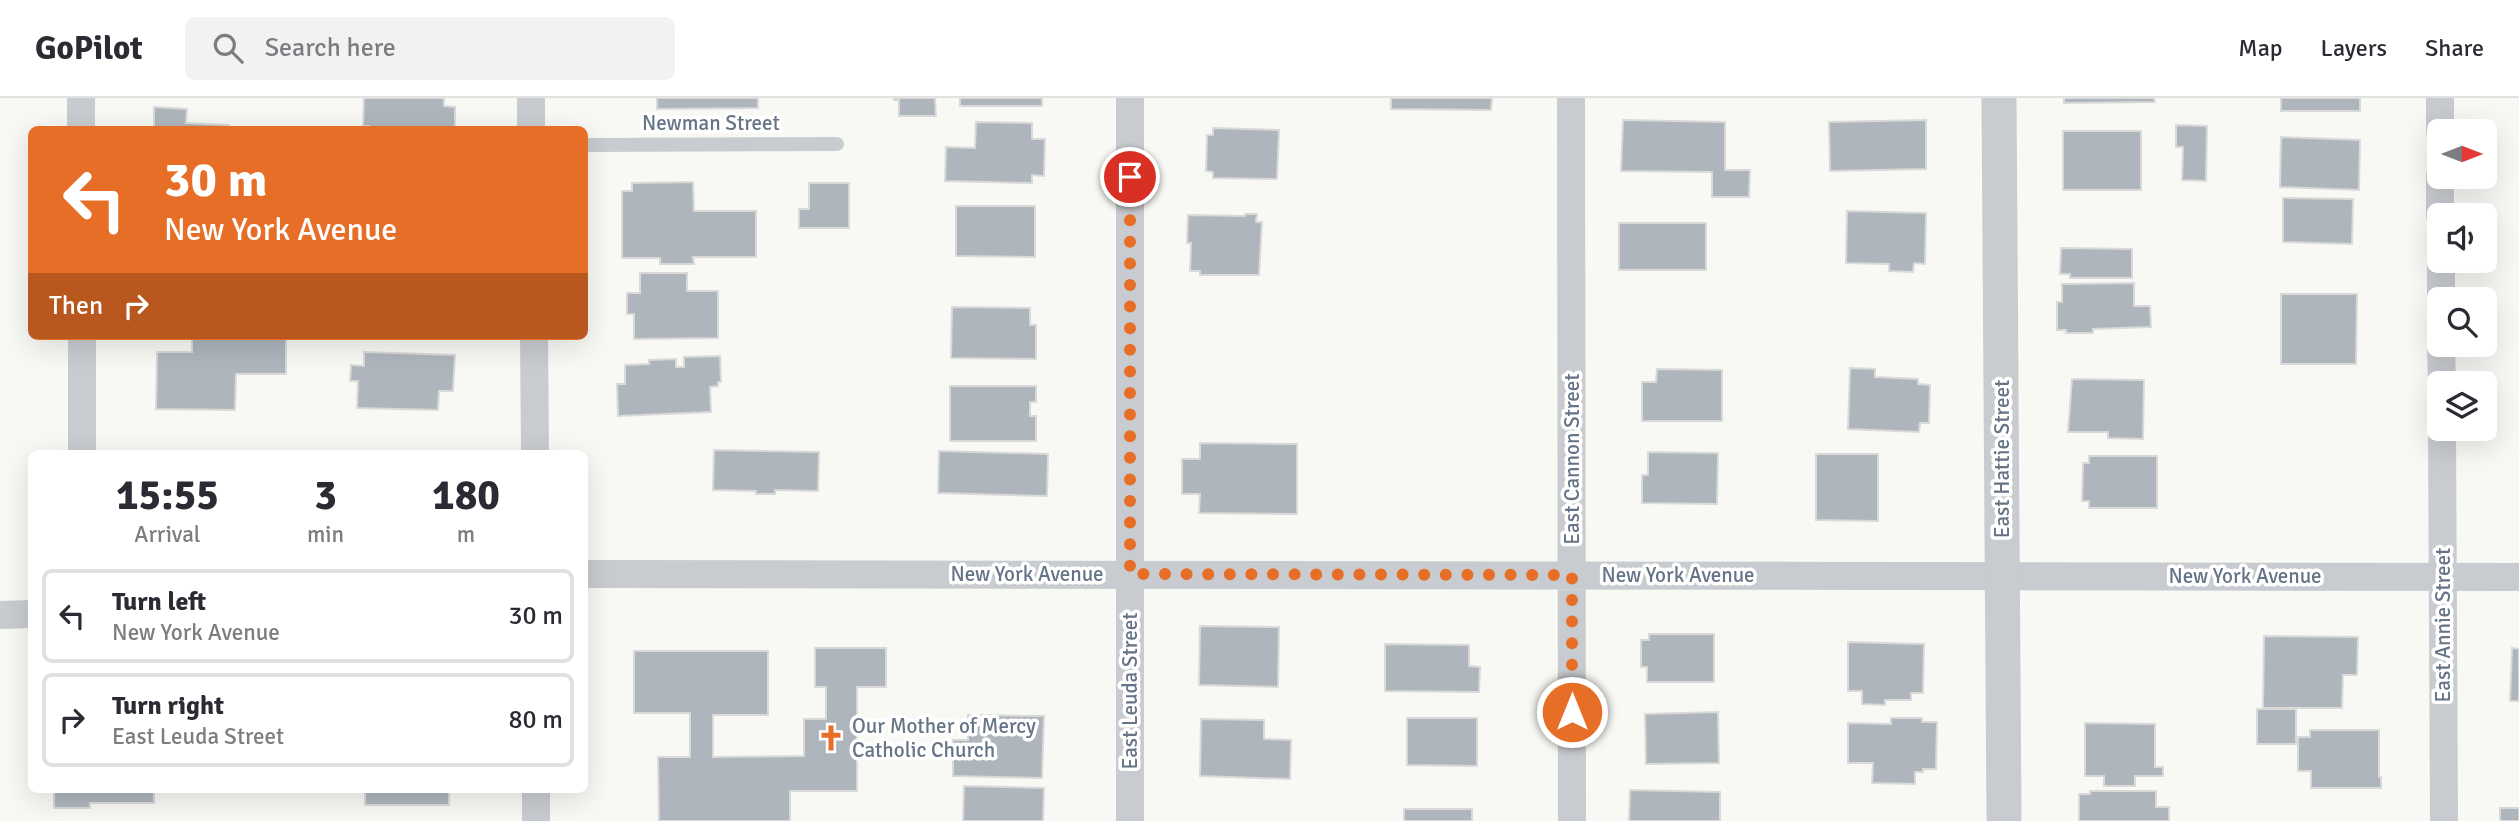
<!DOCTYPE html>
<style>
:root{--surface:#fff;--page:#f2f2f3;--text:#2b2b33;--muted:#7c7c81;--line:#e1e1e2}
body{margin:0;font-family:Signika,sans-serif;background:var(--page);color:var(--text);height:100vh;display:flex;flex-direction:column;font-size:26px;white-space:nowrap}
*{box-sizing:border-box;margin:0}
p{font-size:23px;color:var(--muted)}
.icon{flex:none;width:38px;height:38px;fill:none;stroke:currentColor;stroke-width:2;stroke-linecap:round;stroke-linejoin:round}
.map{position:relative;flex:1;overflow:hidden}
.sheet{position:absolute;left:28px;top:352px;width:560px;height:343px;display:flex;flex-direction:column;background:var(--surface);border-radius:10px;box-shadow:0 7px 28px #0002}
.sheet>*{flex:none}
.banner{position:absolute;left:28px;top:28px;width:560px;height:214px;border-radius:10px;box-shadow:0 7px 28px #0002;background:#e76e26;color:#fff;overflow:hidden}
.needle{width:46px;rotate:90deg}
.controls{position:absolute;left:2427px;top:21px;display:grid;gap:14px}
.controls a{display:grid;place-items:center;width:70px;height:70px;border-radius:10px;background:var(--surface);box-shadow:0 7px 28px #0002;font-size:35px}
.pin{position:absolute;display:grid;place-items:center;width:60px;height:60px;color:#fff;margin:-30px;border:4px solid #fff;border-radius:50%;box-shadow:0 2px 7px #0007}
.me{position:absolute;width:77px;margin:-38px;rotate:0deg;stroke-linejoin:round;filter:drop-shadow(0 0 5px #0008)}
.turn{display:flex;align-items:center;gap:24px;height:147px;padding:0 21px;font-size:32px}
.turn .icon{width:91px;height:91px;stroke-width:2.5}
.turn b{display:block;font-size:49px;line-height:60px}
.then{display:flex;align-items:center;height:66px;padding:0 21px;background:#0003;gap:14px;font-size:26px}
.eta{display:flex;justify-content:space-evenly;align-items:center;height:119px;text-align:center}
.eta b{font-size:42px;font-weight:800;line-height:49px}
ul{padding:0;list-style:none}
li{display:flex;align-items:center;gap:21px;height:94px;margin:0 14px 10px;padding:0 7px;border:4px solid var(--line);border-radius:10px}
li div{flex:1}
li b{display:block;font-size:26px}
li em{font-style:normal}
header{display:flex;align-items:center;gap:42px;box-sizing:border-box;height:98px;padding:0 35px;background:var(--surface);border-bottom:2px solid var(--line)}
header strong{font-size:33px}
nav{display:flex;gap:38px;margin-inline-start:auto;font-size:24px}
.search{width:490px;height:63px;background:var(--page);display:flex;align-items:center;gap:18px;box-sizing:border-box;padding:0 24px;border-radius:10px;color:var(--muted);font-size:26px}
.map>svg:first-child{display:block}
.building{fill:#aeb5bc;stroke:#d9dad7;stroke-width:2}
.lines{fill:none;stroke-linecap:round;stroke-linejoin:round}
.service{stroke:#c8cbcf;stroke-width:14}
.minor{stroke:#c8cbcf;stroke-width:28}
.tertiary{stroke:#c8cbcf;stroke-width:35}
.route{stroke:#e76e26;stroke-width:12;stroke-dasharray:0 21.6}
.labels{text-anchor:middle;stroke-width:7;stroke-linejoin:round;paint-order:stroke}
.street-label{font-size:21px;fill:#667487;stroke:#fff}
.poi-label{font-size:21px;fill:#667487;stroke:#fff;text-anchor:start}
</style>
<header>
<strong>GoPilot</strong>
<div class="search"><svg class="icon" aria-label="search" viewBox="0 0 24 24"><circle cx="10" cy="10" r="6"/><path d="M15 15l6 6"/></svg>Search here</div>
<nav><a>Map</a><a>Layers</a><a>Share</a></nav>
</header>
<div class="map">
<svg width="2519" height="723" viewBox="0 0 2519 723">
<rect width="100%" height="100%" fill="#f8f8f5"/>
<path class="building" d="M364,0H444V8L455,9V32H369V28H363Z
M657,0H758V10L657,11Z
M894,0H935L936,18H899V2H894Z
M960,0H1042V8H960Z
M1391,0H1492L1491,12L1391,11Z
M2064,0H2154L2155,4L2064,5Z
M2281,0H2360V13H2281Z
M154,9L187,11L186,25L229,27V32H154Z
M1623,22L1725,24V72H1750L1749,99H1712V74L1621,73Z
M1926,22V71L1830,73L1829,24Z
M976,24L1032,25V41H1045L1044,78L1032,77V85L945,83L946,49L975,50Z
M2176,27L2207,28L2206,83L2182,82L2183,49H2176Z
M1213,30L1279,32L1277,81L1213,80V74L1206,73L1207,37H1213Z
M2063,33H2141V92H2063Z
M2281,39L2360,42L2359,92L2280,89Z
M693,84L694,113H756V159H693L694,166H660V160H622V93H632V85Z
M809,85H849V130H799V111H809Z
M2283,100L2353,101L2352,146L2283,144Z
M956,108H1035V159L956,158Z
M1847,113L1926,115L1925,166L1914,165L1913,174L1889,173V166L1846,165Z
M1245,116H1257L1256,124H1262L1259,177H1200V173H1190L1191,145H1187L1188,117L1245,118Z
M1619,125H1706V172H1619Z
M2061,150L2132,151V180H2070V176H2060Z
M640,175H687V193H718V240L634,241V216H627V195H640Z
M2134,185V208H2150L2151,229L2093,231V235H2066V232H2057V204H2062V186Z
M2281,196H2357L2356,266H2281Z
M952,209L1030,210V227H1036V261L951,260Z
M192,238L286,239V276H236L235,312L156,311L157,254H192Z
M364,254L455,257L453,293H439L438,312L357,310L358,283H350L351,267L364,268Z
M720,258L721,284H718V288L710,289L711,314L618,318L617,286H625V267L649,266V262L676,261V269H684V259Z
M1850,270L1875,271V279L1918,281V286L1930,287L1929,325H1920L1919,334L1848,331Z
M1657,271L1722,272V323H1642V284H1656Z
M2072,281L2144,282L2143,341L2108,340V334H2068Z
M950,288H1036V304H1030V318H1036V343H950Z
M1200,345L1297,346V416L1199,415L1200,396H1182V361H1200Z
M714,352L819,354L818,393L775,392V396H756V393L713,392Z
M939,353L1048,356L1047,398L938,395Z
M1648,354L1718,355L1717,406L1642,405V377H1648Z
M1816,356H1878V423L1816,422Z
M2089,358H2157V410H2089V403H2082L2083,365H2089Z
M1200,528L1279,529L1278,589L1199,587Z
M1649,536H1714V584H1647V569H1641V542H1649Z
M2264,538L2358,539L2357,577H2343L2342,610H2263Z
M1848,544L1924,546L1923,595H1911V602H1885V607L1862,606V593H1848Z
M1385,546L1469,547V568L1480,569L1479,594L1385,593Z
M815,550H886V589H857V693H790V723H659L658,659H690V615H634V553H768V617H713V659L804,658V621H826V589H815Z
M2512,550L2519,551V603H2510Z
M2257,611H2296V646H2257Z
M1718,614L1719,665L1646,666L1645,616Z
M968,617L1044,618L1042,680L953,678V642H968Z
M1407,620H1477V668L1407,667Z
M1891,620H1922V624H1937L1936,671H1923V674H1915V686L1872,685L1873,665H1848V625L1891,626Z
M1201,621L1264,622V641L1291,642L1290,681L1200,678Z
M2085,625L2155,626V669H2163V678H2135V688H2104V678H2085Z
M2310,632H2379V679H2381V690H2311V673H2298V639H2310Z
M964,688L1044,690L1043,723H963Z
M54,691H154V705H90V710H54Z
M365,691H449V707H365Z
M1630,692L1720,694V723H1629Z
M2090,693H2156V709H2169V723H2079V696H2090Z
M2500,710H2519V723H2500Z
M1404,711H1472V723H1404Z"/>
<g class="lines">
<path class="service" d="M584,47L837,46"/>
<path class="minor" d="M81,0V32
M531,0V32
M1130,0V723
M1571,0L1572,723
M2440,33V0
M2440,79V117
M2441,163V201
M82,238V355
M534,238L535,355
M2441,247L2442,285
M2442,331L2444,723
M584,476L2519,479
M0,517L32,516
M536,691V723"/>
<path class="tertiary" d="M1999,0L2004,723"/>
</g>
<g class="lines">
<path class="route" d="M1130,79V476L1572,477V614"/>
</g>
<defs>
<g id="church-bare" transform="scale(2.1)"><path d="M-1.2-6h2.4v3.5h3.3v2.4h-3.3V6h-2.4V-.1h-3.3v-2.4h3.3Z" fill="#e76e26" stroke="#fff" stroke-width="2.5" paint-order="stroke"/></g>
</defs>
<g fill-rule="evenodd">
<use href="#church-bare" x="831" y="640"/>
</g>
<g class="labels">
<g class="street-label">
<text x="711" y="32">Newman Street</text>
<text transform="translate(1572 361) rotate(-90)" y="7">East Cannon Street</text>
<text transform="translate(2002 361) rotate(-90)" y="7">East Hattie Street</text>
<text x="1027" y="483">New York Avenue</text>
<text x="1678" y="484">New York Avenue</text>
<text x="2245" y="485">New York Avenue</text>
<text transform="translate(2443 527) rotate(-90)" y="7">East Annie Street</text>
<text transform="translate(1130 593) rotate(-90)" y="7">East Leuda Street</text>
</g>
<g class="poi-label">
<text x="852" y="635">Our Mother of Mercy<tspan x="852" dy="24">Catholic Church</tspan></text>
</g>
</g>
</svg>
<div class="controls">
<a><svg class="needle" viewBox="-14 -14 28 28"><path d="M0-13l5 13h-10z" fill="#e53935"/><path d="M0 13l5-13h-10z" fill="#7c7c81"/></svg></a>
<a><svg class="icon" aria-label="sound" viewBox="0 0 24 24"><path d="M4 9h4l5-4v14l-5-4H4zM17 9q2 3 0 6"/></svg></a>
<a><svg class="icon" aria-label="search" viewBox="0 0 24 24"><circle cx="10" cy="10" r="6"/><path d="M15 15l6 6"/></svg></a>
<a><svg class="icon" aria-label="layers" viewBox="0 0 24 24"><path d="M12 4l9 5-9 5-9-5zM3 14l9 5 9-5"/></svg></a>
</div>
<div class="pin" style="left:1130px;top:79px;background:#d93025"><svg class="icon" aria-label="arrive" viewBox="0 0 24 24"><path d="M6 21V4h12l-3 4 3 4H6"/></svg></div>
<svg class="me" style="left:1572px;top:614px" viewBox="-20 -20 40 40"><circle r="17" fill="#e76e26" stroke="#fff" stroke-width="3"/><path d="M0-11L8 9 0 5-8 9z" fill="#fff"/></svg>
<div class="banner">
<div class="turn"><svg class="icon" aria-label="left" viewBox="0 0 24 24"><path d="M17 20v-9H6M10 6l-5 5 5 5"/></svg><div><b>30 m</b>New York Avenue</div></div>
<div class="then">Then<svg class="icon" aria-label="right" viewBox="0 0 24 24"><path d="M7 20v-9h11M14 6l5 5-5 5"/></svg></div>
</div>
<section class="sheet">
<div class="eta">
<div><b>15:55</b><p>Arrival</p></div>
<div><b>3</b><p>min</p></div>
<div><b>180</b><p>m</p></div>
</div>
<ul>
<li><svg class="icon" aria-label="left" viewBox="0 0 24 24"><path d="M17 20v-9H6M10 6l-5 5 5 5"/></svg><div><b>Turn left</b><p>New York Avenue</p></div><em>30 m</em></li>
<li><svg class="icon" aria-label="right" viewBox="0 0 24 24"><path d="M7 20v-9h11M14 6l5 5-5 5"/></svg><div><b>Turn right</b><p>East Leuda Street</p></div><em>80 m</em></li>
</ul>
</section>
</div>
